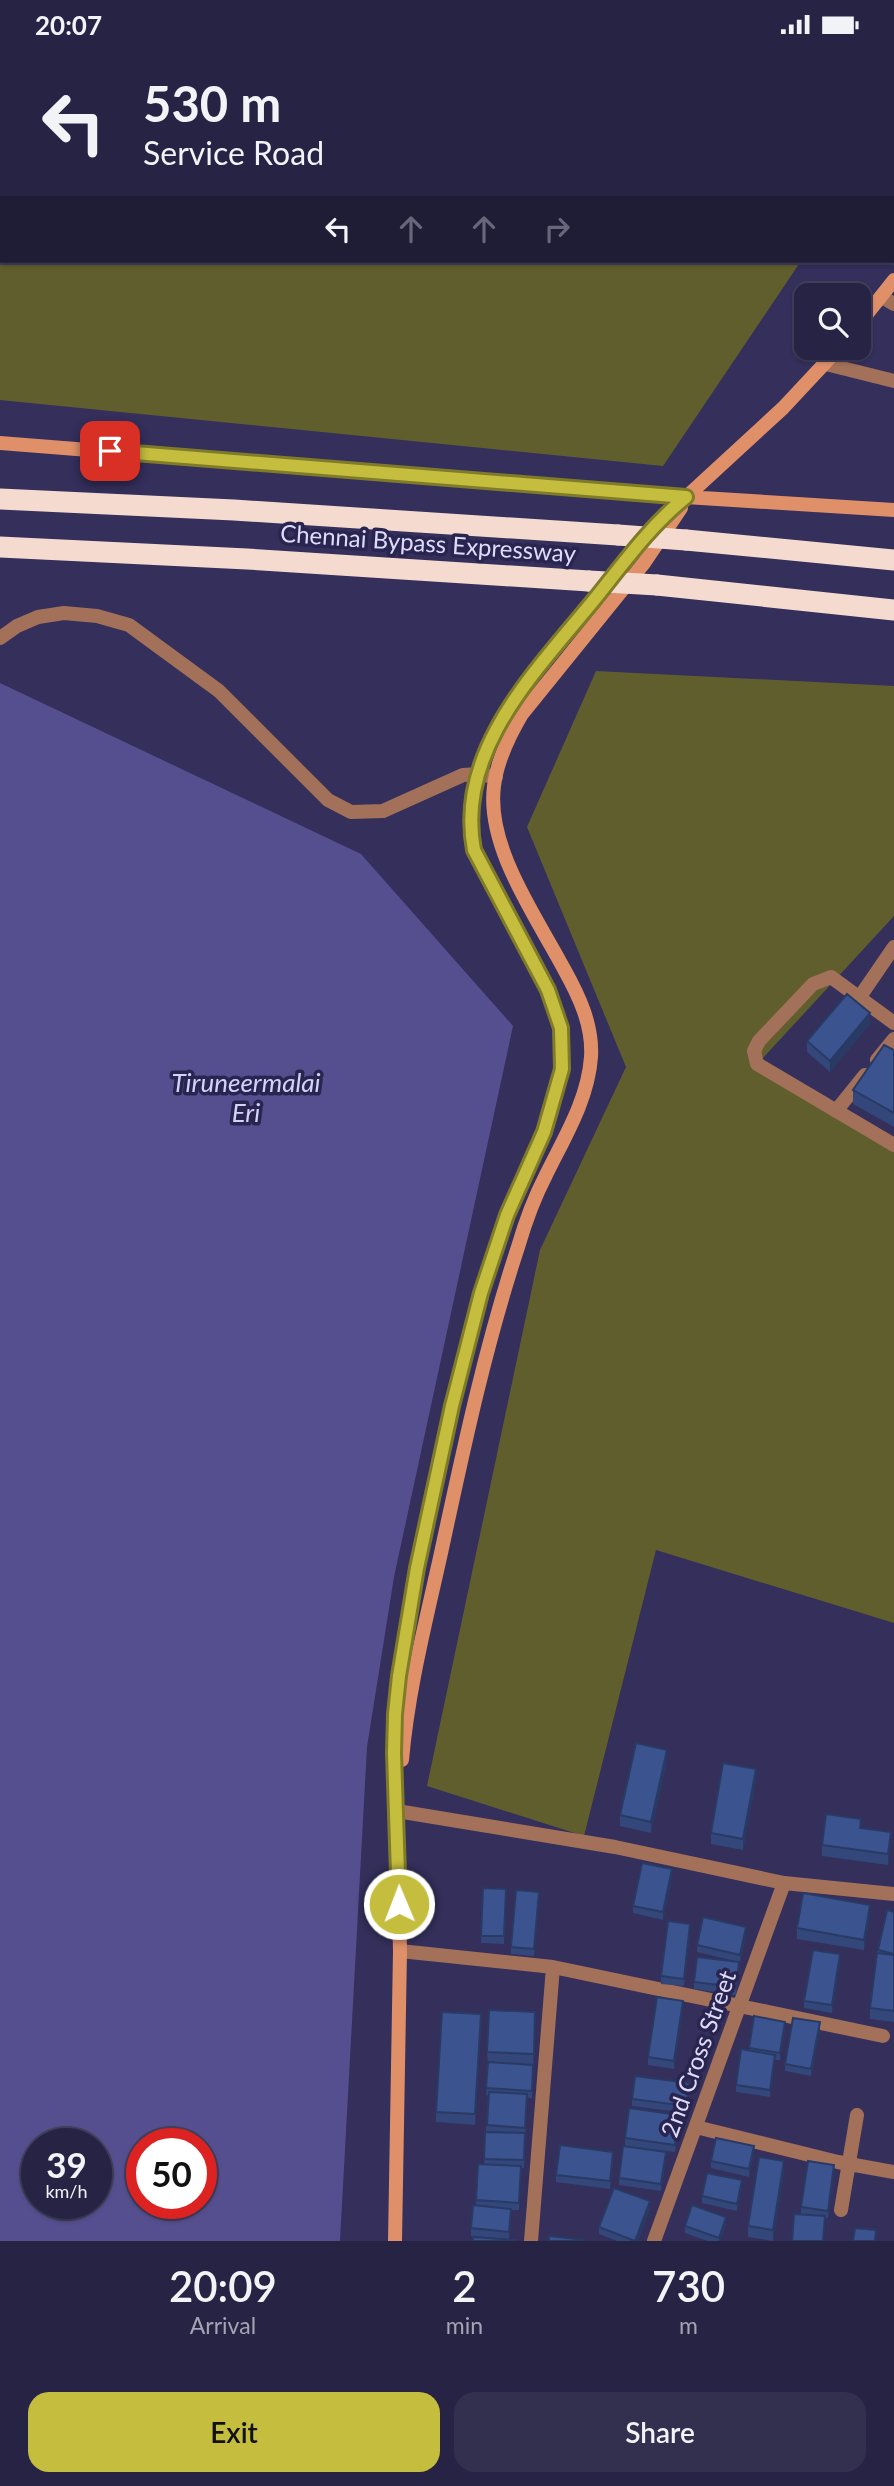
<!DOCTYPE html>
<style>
:root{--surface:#272344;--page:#332f4f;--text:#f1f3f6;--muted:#a4a4b2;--line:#43405d;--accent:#c4bd3e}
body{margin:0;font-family:Lato,sans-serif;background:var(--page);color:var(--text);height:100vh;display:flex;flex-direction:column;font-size:26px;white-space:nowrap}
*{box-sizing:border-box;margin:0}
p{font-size:23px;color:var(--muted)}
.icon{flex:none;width:38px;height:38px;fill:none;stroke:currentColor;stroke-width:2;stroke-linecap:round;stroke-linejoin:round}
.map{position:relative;height:2192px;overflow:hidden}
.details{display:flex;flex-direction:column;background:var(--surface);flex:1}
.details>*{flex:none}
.hud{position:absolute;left:0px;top:0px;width:894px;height:214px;box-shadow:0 2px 5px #0004,0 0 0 2px var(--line);background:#272344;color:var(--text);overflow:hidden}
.controls{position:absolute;left:794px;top:234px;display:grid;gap:14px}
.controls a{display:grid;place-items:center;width:77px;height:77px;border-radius:14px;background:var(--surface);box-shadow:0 2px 5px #0004,0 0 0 2px var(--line);font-size:35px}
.speed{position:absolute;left:21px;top:2079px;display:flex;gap:14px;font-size:35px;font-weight:700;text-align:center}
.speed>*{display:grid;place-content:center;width:91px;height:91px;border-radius:50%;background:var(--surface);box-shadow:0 2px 5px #0004,0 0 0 2px var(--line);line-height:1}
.speed small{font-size:18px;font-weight:400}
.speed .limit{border:10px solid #d22;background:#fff;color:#111}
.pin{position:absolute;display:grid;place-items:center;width:60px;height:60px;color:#fff;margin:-30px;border-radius:14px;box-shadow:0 4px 10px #0006}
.me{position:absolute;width:77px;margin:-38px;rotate:359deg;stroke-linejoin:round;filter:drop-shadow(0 0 5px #0008)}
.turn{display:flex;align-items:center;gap:24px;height:147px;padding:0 28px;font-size:32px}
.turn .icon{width:91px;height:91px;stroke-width:2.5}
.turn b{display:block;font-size:49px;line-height:60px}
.lanes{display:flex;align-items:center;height:66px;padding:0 28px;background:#0003;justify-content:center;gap:35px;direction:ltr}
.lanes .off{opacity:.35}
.eta{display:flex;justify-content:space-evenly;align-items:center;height:119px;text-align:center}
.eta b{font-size:42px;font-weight:600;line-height:49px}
.cta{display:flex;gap:14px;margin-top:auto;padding:14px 28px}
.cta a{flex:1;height:80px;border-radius:21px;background:var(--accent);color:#111;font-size:28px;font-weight:600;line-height:80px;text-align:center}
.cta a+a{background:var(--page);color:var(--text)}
.status{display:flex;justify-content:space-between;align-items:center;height:49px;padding:0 35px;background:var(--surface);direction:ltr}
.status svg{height:19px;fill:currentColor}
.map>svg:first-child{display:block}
.green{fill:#615e2e}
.water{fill:#554f8f;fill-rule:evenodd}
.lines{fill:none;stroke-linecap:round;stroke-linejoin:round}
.street{stroke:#a37059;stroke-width:14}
.secondary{stroke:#df9069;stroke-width:14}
.highway{stroke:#f5dbcf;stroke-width:21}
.highway-bridge{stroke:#f5dbcf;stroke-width:21}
.wall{fill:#33477b}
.shaded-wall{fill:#293a64}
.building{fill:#3b538f;stroke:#293a64;stroke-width:2}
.route-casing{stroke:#7f7b28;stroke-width:18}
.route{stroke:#c4bd3e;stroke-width:12}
.labels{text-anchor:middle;stroke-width:7;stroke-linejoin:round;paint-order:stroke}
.street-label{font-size:24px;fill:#ddddf9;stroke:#2a2550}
.water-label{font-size:26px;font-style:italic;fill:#d3d2f9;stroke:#2a2550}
</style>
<div class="status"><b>20:07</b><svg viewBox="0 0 49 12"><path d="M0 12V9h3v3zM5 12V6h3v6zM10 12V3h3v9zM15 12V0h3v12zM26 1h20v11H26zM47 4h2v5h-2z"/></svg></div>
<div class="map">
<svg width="894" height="2192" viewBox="0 0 894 2192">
<rect width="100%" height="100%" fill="#342f5b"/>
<path class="green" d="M0,0L560,2H2V212H801L663,417L0,351Z
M596,622L894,637V867L762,1010L894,1097V1574L656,1501L584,1787L427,1737L540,1201L626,1018L527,778Z"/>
<path class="water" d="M0,634L361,805L513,977L394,1528L367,1698L340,2192H0ZM37,2095H96V2154H37ZM142,2095H201V2154H142Z"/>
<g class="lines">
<path class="street" d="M760,2V0
M892,69L894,70
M882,248L894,255
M826,315L894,332
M0,589L17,577L38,568L64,564L97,567L129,576L219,642L328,751L351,763L383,762L463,726L478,725L496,728
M859,949L894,898
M894,974L831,928L813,935L759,992L754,1002L757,1015L894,1096
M877,1011L894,990
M836,1062L865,1026
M397,1762L615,1798L784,1834L894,1845
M400,1902L553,1918L883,1987
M696,2078L838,2113L894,2123
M841,2161L857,2066
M531,2192L553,1918
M654,2192L784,1834"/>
<path class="secondary" d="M859,275L894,231
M0,394L686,448L894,461
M402,1711C408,1641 426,1572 441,1504C463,1402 485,1298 518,1198C525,1174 534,1149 546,1126C564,1089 588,1051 591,1008C593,976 579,947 564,920C536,867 486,798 494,737C497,711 509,687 522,665L644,514L681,459
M395,2192L400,1902L397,1762L394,1704L399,1627L417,1519L452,1357L481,1244L513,1152L551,1065L562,1021L561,979L555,958L541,927L474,801C462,738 490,688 525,636L658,474L783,359L839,299"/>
<path class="highway" d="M0,450L234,461L618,486
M686,491L894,511
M0,498L247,510L589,532
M657,536L894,561"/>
<path class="highway-bridge" d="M618,486L686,491
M589,532L657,536"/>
</g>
<path class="wall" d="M870,975L830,1023L807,1003V992Z
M894,1001V1078L853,1055V1041Z
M667,1712L651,1784L620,1777V1766Z
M756,1730L743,1801L711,1795V1784Z
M861,1779L891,1794L888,1816L822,1807V1796Z
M672,1828L663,1871L633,1864V1857Z
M483,1839L506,1840L504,1895L481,1894Z
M539,1850L534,1907L511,1905V1898Z
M887,1861L894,1863V1973L870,1970V1959L877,1904Z
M870,1867L864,1901L797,1890V1879Z
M690,1883L684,1937L661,1935V1927Z
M746,1886L740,1913H739L736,1946L694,1940V1933L735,1912L697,1903V1896Z
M840,1913L832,1964L804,1959V1952Z
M683,1960L674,2020L648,2016V2008Z
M535,1963L532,2049H527L524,2119H521L519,2161H511L509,2190L471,2187V2179L476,2157V2151L484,2115L488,2047L486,2046L488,2014L487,2003Z
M481,1976L475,2076L436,2073V2063Z
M785,1980L780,2011H775L770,2048L736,2043V2036L749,2002V1999Z
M820,1981L811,2027L785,2022V2015Z
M689,2041L686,2064L632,2057V2050Z
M679,2073L675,2103L625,2097V2089Z
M754,2104L749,2128L711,2119V2112Z
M613,2111L610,2140L556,2133V2126Z
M666,2111L661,2142L619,2136V2129Z
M784,2123L773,2192L748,2188V2177Z
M834,2123L828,2169H825L823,2192H792L801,2165V2158Z
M742,2138L737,2162L702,2154V2147Z
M650,2160L638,2192H617L599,2185V2178Z
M726,2176L720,2192H707L685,2184V2177Z"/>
<path class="shaded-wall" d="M870,964V975L830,1023V1012Z
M667,1701V1712L651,1784V1773Z
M756,1720V1730L743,1801V1790Z
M891,1783V1794L888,1816V1805Z
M672,1820V1828L663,1871V1863Z
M870,1856V1867L864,1901V1891Z
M690,1875V1883L684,1937V1930Z
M746,1878V1886L740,1913V1906Z
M840,1905V1913L832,1964V1956Z
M683,1952V1960L674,2020V2012Z
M785,1973V1980L780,2011V2004Z
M820,1973V1981L811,2027V2020Z
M775,2006V2013L770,2048V2041Z
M754,2097V2104L749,2128V2120Z
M666,2103V2111L661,2142V2135Z
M784,2112V2123L773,2192V2181Z
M834,2116V2123L828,2169V2162Z
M742,2131V2138L737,2162V2155Z
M650,2152V2160L638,2192H635Z
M726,2168V2176L720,2192H719V2189Z"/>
<path class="building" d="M739,0H755L754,2H738Z
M847,945L870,964L830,1012L807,992Z
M884,996L894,1001V1064L853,1041Z
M636,1694L667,1701L651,1773L620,1766Z
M723,1714L756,1720L743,1790L711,1784Z
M826,1765L861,1770L860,1779L891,1783L888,1805L822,1796Z
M642,1814L672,1820L663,1863L633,1857Z
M483,1839L506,1840L504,1887H481Z
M516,1841L539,1843L534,1900L511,1898Z
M803,1844L870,1856L864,1891L797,1879Z
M887,1861L894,1863V1905L878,1901Z
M703,1868L746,1878L740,1906L697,1896Z
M668,1872L690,1875L684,1930L661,1927Z
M813,1901L840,1905L832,1956L804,1952Z
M877,1904L894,1906V1962L870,1959Z
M697,1908L739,1913L736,1938L694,1933Z
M657,1948L683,1952L674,2012L648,2008Z
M489,1961L535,1963L534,2005L487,2003Z
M442,1963L481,1965L475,2065L436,2063Z
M754,1967L785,1973L780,2004L749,1999Z
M793,1969L820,1973L811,2020L785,2015Z
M741,2000L775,2006L770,2041L736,2036Z
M488,2013L533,2016L532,2042L486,2039Z
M635,2027L689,2034L686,2057L632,2050Z
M489,2043L527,2045L525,2079L487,2076Z
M629,2059L679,2066L675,2096L625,2089Z
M485,2083L525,2084L524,2111L484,2110Z
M716,2089L754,2097L749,2120L711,2112Z
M560,2096L613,2103L610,2132L556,2126Z
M623,2097L666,2103L661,2135L619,2129Z
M759,2108L784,2112L773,2181L748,2177Z
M808,2112L834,2116L828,2162L801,2158Z
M478,2115L521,2117L519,2154L476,2151Z
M707,2124L742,2131L737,2155L702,2147Z
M614,2139L650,2152L635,2192L599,2178Z
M473,2156L511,2160L509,2183L471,2179Z
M692,2156L726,2168L719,2189L685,2177Z
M794,2165L825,2167L823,2192H792Z
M855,2179L876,2181L875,2192H853Z
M549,2187L585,2191V2192H549Z
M473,2188L515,2191V2192H473Z"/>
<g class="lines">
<g class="route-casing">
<path id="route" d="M110,402L686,448C650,477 623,515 594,551C536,622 455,702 474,801L548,941L561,979L562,1020L544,1083L507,1166L481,1244L452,1357L417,1519L399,1627L395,1665L394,1704L399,1855"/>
</g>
<use href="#route" class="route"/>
</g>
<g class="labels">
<g class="street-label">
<text transform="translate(428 495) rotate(4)" y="8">Chennai Bypass Expressway</text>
<text transform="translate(699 2005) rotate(-70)" y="8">2nd Cross Street</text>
</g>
<g class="water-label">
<text x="246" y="1043">Tiruneermalai<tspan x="246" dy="30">Eri</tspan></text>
</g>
</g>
</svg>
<div class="controls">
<a><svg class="icon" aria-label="search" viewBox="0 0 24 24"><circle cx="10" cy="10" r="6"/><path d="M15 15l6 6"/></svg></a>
</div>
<div class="speed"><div>39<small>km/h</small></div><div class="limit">50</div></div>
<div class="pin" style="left:110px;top:402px;background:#d93025"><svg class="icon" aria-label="arrive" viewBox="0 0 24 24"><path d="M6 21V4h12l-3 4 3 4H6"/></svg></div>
<svg class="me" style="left:399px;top:1855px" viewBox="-20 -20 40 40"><circle r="17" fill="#c4bd3e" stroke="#fff" stroke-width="3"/><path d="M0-11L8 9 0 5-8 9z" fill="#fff"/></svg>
<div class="hud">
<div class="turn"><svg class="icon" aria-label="left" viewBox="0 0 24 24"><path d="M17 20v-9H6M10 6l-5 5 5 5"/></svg><div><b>530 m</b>Service Road</div></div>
<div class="lanes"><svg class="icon" aria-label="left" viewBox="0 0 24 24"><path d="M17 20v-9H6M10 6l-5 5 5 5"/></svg><svg class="icon off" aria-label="ahead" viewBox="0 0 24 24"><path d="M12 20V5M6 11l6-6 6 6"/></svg><svg class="icon off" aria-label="ahead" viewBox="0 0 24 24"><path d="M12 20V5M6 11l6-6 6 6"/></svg><svg class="icon off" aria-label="right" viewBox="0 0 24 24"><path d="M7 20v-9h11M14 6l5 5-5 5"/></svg></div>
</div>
</div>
<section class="details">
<div class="eta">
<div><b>20:09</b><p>Arrival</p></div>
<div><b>2</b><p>min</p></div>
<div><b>730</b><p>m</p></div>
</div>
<div class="cta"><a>Exit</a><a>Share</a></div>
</section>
